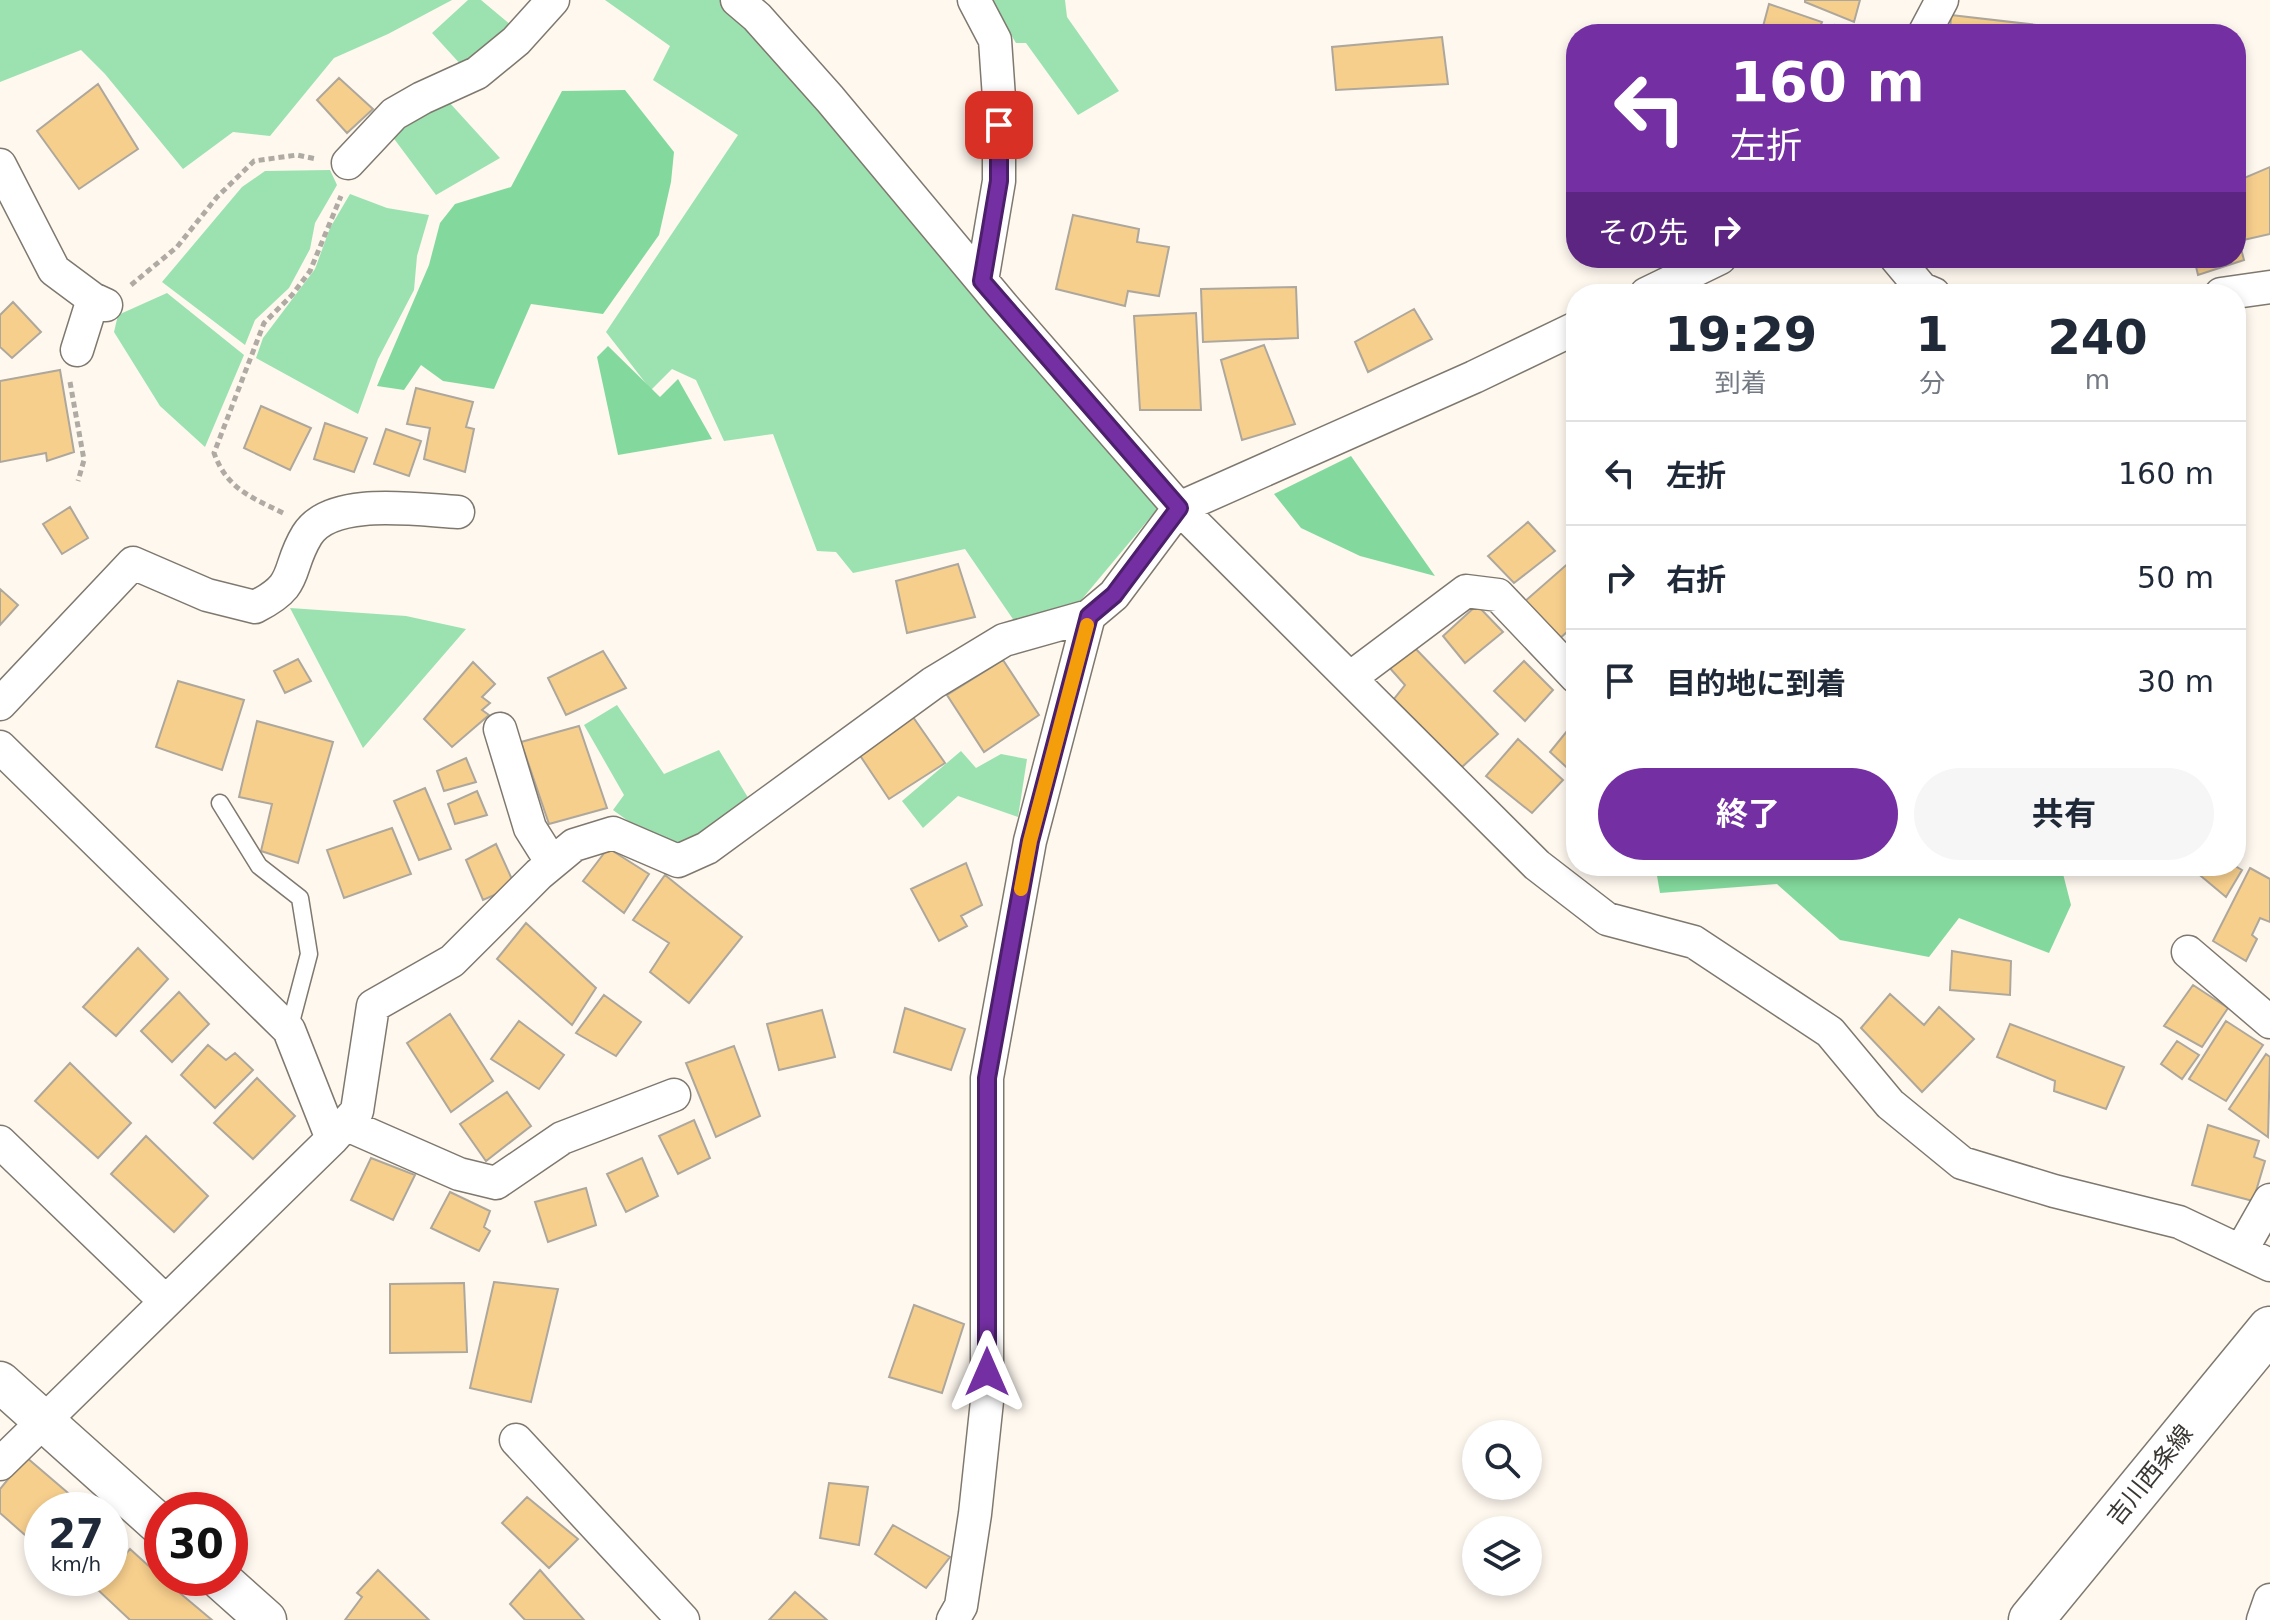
<!DOCTYPE html>
<html lang="ja">
<meta charset="utf-8">
<style>
:root{--surface:#fff;--page:#f6f6f7;--text:#1f2937;--muted:#747a83;--line:#e0e1e3;--accent:#742fa3}
body{margin:0;font-family:"DejaVu Sans","Noto Sans JP",sans-serif;background:var(--page);color:var(--text);height:100vh;display:flex;flex-direction:column;font-size:30px;white-space:nowrap}
*{box-sizing:border-box;margin:0}
p{font-size:26px;color:var(--muted)}
.icon{flex:none;width:44px;height:44px;fill:none;stroke:currentColor;stroke-width:2;stroke-linecap:round;stroke-linejoin:round}
.map{position:relative;flex:1;overflow:hidden}
.drawer{position:absolute;left:1566px;top:284px;width:680px;height:592px;display:flex;flex-direction:column;background:var(--surface);border-radius:32px;box-shadow:0 4px 12px #0003}
.drawer>*{flex:none}
.top-card{position:absolute;left:1566px;top:24px;width:680px;height:244px;border-radius:32px;box-shadow:0 4px 12px #0003;background:#742fa3;color:#fff;overflow:hidden}
.buttons{position:absolute;left:1462px;top:1420px;display:grid;gap:16px}
.buttons a{display:grid;place-items:center;width:80px;height:80px;border-radius:50%;background:var(--surface);box-shadow:0 4px 12px #0003;font-size:40px}
.speed{position:absolute;left:24px;top:1492px;display:flex;gap:16px;font-size:40px;font-weight:700;text-align:center}
.speed>*{display:grid;place-content:center;width:104px;height:104px;border-radius:50%;background:var(--surface);box-shadow:0 4px 12px #0003;line-height:1}
.speed small{font-size:20px;font-weight:400}
.speed .limit{border:12px solid #d22;background:#fff;color:#111}
.pin{position:absolute;display:grid;place-items:center;width:68px;height:68px;color:#fff;margin:-34px;border-radius:16px;box-shadow:0 4px 12px #0006}
.me{position:absolute;width:88px;margin:-44px;rotate:0deg;stroke-linejoin:round;filter:drop-shadow(0 0 6px #0008)}
.turn{display:flex;align-items:center;gap:28px;height:168px;padding:0 32px;font-size:36px}
.turn .icon{width:104px;height:104px;stroke-width:2.5}
.turn b{display:block;font-size:56px;line-height:68px}
.then{display:flex;align-items:center;height:76px;padding:0 32px;background:#0003;gap:16px;font-size:30px}
.eta{display:flex;justify-content:space-evenly;align-items:center;height:136px;text-align:center}
.eta b{font-size:48px;font-weight:700;line-height:56px}
.primary-button{display:flex;gap:16px;margin-top:auto;padding:16px 32px}
.primary-button a{flex:1;height:92px;border-radius:48px;background:var(--accent);color:#fff;font-size:32px;font-weight:700;line-height:92px;text-align:center}
.primary-button a+a{background:var(--page);color:var(--text)}
ul{padding:0;list-style:none}
li{display:flex;align-items:center;gap:24px;height:104px;padding:0 32px;border-top:2px solid var(--line)}
li div{flex:1}
li b{display:block;font-size:30px}
li em{font-style:normal}
.map>svg:first-child{display:block}
.green{fill:#9be2b0}
.forest{fill:#83d99d}
.building{fill:#f7cf8d;stroke:#aea79c;stroke-width:2}
.lines{fill:none;stroke-linecap:round;stroke-linejoin:round}
.service-casing{stroke:#7f786e;stroke-width:19}
.minor-casing{stroke:#7f786e;stroke-width:35}
.tertiary-casing{stroke:#7f786e;stroke-width:43}
.secondary-casing{stroke:#7f786e;stroke-width:47}
.path{stroke:#afaaa3;stroke-width:5;stroke-dasharray:6 4;stroke-linecap:butt}
.service{stroke:#fff;stroke-width:16}
.minor{stroke:#fff;stroke-width:32}
.tertiary{stroke:#fff;stroke-width:40}
.secondary{stroke:#fff;stroke-width:44}
.route-casing{stroke:#4b1f6a;stroke-width:20}
.route{stroke:#742fa3;stroke-width:14}
.slow{stroke:#f59e0b;stroke-width:14}
.labels{text-anchor:middle;stroke-width:7;stroke-linejoin:round;paint-order:stroke}
.street-label{font-size:24px;fill:#3a3733;stroke:#fff}
</style>
<div class="map">
<svg width="2270" height="1620" viewBox="0 0 2270 1620">
<rect width="100%" height="100%" fill="#fef8ef"/>
<path class="green" d="M0,0H452L388,34L334,58L270,136L233,132L183,169L105,74L81,50L0,82Z
M468,0H481L511,25L463,67L432,33Z
M605,0H726L1159,507L1077,605L1017,625L965,549L853,573L836,552L817,551L773,434L724,441L696,380L672,369L651,390L606,332L738,135L653,80L670,46Z
M990,0H1065L1067,17L1119,91L1078,115L1026,43H1016Z
M448,101L500,158L436,195L392,136Z
M330,170L337,185L315,223L310,249L289,288L255,320L245,345L162,282L242,187L265,171Z
M350,194L387,208L429,215L417,256L414,290L378,359L358,414L256,358L263,338L315,269L330,228Z
M167,293L244,355L205,447L160,406L114,332L118,315Z
M290,608L406,616L466,629L363,748Z
M617,705L664,774L719,750L755,809L674,854L613,810L624,795L584,725Z
M961,751L976,768L1001,754L1027,759L1018,817L958,796L923,828L902,801Z"/>
<path class="forest" d="M625,90L674,152L671,182L659,235L603,314L531,304L494,389L443,381L421,365L404,390L377,386L429,265L440,223L455,204L511,187L562,91Z
M608,346L660,397L678,379L712,439L618,455L597,357Z
M1351,456L1435,576L1360,556L1301,528L1274,494Z
M1661,866H2061L2071,905L2049,953L1959,918L1929,957L1840,940L1777,884L1660,893L1656,870Z"/>
<path class="building" d="M1805,0H1860L1854,22L1805,2Z
M1769,4L1822,22L1817,34H1761Z
M1951,15L2089,31V34H1950Z
M1835,25L1857,34H1831Z
M1442,37L1448,84L1336,90L1332,47Z
M339,78L373,109L347,133L317,100Z
M98,84L138,149L79,189L37,131Z
M2270,167V234L2239,241L2244,260L2198,275L2194,258H2236V187L2244,178Z
M1073,215L1139,229L1137,242L1169,247L1159,296L1128,291L1125,306L1056,289Z
M1296,287L1298,338L1203,342L1201,289Z
M13,302L41,332L12,358L0,347V315Z
M1414,309L1432,339L1368,372L1355,342Z
M1196,313L1201,410H1140L1134,316Z
M1264,345L1295,424L1242,440L1221,360Z
M60,370L74,452L47,461L46,453L0,462V381Z
M416,388L473,402L466,427L474,429L465,472L424,459L430,428L407,424Z
M261,406L311,428L290,470L244,448Z
M325,423L367,438L354,472L314,459Z
M386,429L421,441L409,476L374,464Z
M70,507L88,538L62,554L43,524Z
M1528,522L1555,551L1514,583L1488,556Z
M1572,560L1576,564V624L1559,639L1524,602Z
M958,564L975,617L907,633L896,581Z
M0,589L18,605L0,625Z
M1477,605L1503,632L1465,663L1443,636Z
M1413,646L1498,734L1462,767L1394,699L1405,685L1388,666Z
M603,651L626,688L566,715L548,678Z
M298,659L311,681L285,693L274,671Z
M1003,660L1039,715L984,752L947,695Z
M1524,661L1553,690L1525,721L1494,691Z
M473,662L495,684L482,697L490,703L482,710L489,715L452,747L424,719Z
M178,681L244,700L222,770L156,747Z
M913,717L945,763L889,799L859,754Z
M1576,720V776L1550,752Z
M257,721L333,742L298,863L261,851L272,804L239,797Z
M579,726L607,808L549,824L521,742Z
M1518,739L1563,780L1532,813L1486,776Z
M466,758L476,782L444,791L437,771Z
M425,788L451,849L419,860L394,801Z
M477,791L487,815L455,824L448,804Z
M392,828L411,874L344,898L327,850Z
M496,844L515,886L483,900L466,860Z
M608,848L649,874L624,913L583,881Z
M966,863L982,905L961,916L967,926L939,941L911,889Z
M2189,866H2235L2242,870L2226,897Z
M2250,868L2270,879V922L2260,918L2252,935L2257,939L2246,961L2213,941Z
M665,875L742,937L689,1003L650,972L669,943L633,920Z
M526,923L596,988L572,1025L497,959Z
M138,948L168,979L116,1036L83,1007Z
M1952,951L2011,961L2010,995L1950,990Z
M2193,985L2228,1008L2202,1047L2164,1026Z
M179,992L209,1024L172,1062L141,1031Z
M1890,994L1924,1025L1939,1007L1974,1039L1922,1092L1861,1028Z
M604,995L641,1022L616,1056L576,1033Z
M905,1008L965,1029L951,1070L894,1052Z
M822,1010L835,1057L779,1070L767,1024Z
M450,1014L493,1081L451,1112L407,1043Z
M519,1021L564,1055L539,1089L491,1059Z
M2226,1021L2263,1045L2226,1101L2189,1079Z
M2010,1024L2124,1067L2106,1109L2054,1091L2055,1081L1997,1057Z
M2177,1041L2199,1055L2182,1079L2161,1064Z
M208,1045L226,1060L235,1053L253,1070L215,1108L181,1075Z
M734,1046L760,1116L716,1137L686,1063Z
M2266,1054L2270,1057L2268,1137L2229,1109Z
M70,1063L131,1123L98,1158L35,1101Z
M257,1078L295,1116L253,1159L214,1123Z
M507,1092L531,1126L486,1161L460,1124Z
M694,1120L710,1158L678,1174L659,1136Z
M2208,1125L2259,1141L2254,1157L2265,1161L2253,1201L2192,1185Z
M146,1136L208,1196L174,1232L111,1174Z
M371,1158L415,1175L393,1220L351,1200Z
M642,1158L658,1196L626,1212L607,1174Z
M586,1188L596,1225L548,1242L535,1202Z
M450,1192L490,1211L484,1227L490,1231L479,1251L431,1228Z
M494,1282L558,1289L531,1402L470,1388Z
M464,1283L467,1352L390,1353V1284Z
M914,1305L964,1324L942,1393L889,1377Z
M26,1457L88,1510H42V1550L0,1513V1489Z
M829,1483L868,1487L859,1545L820,1538Z
M527,1497L578,1539L549,1568L502,1523Z
M893,1525L950,1557L926,1588L875,1554Z
M110,1529L121,1538L110,1549Z
M130,1549L162,1578L212,1620H130L97,1589L106,1578H110V1574Z
M378,1570L429,1620H345L362,1597L357,1593Z
M540,1570L584,1620H525L510,1604Z
M795,1592L827,1620H769Z"/>
<g class="lines">
<g class="service-casing">
<path id="service" d="M220,803L259,866L300,898L309,954L289,1030"/>
</g>
<g class="minor-casing">
<path id="minor" d="M737,0L757,17L830,99L1002,305L1179,508L1537,865L1607,919L1694,942L1830,1032L1890,1104L1962,1163L2054,1191L2179,1222L2270,1265
M974,0L995,40L999,98V181L982,281
M1924,34L1942,0
M348,163L394,114L422,98L477,73L516,41L553,0
M0,165L54,270L93,299L106,305
M1896,258L1922,289L1934,294
M1646,294L1720,258
M2221,294L2270,287
M77,350L93,299
M1350,678L1466,591L1498,595L1576,677
M0,704L133,563L207,595L255,607C301,584 285,571 307,535C331,496 418,510 458,512
M500,729L530,828L552,863
M0,747L289,1030L332,1139
M2188,952L2270,1022
M345,1124L459,1174L496,1183L562,1138L674,1095
M0,1142L165,1301
M2241,1251L2270,1200
M516,1440L683,1620
M0,1464L332,1139L357,1111L373,1006L452,961L539,874L574,845L613,833L678,861L707,848L933,683L1004,640L1089,616
M953,1620L961,1606L975,1514L987,1401V1078L1030,841L1089,616L1114,595L1179,508L1474,377L1576,328
M2263,1620L2270,1600"/>
</g>
<g class="tertiary-casing">
<path id="tertiary" d="M0,1382L162,1527
M219,1578L266,1620"/>
</g>
<g class="secondary-casing">
<path id="secondary" d="M2031,1620L2270,1329"/>
</g>
<path class="path" d="M131,285L177,247L217,197L254,161L297,155L316,159
M70,382L84,460L78,481
M283,513C251,497 227,489 214,453L264,323L292,295L310,271L341,196"/>
<use href="#service" class="service"/>
<use href="#minor" class="minor"/>
<use href="#tertiary" class="tertiary"/>
<use href="#secondary" class="secondary"/>
</g>
<g class="lines">
<g class="route-casing">
<path id="route" d="M987,1372V1078L1030,841L1089,616L1114,595L1179,508L982,281L999,181V125"/>
</g>
<use href="#route" class="route"/>
<path class="slow" d="M1021,889L1030,841L1087,625"/>
</g>
<g class="labels">
<g class="street-label">
<text transform="translate(2150 1475) rotate(-51)" y="8">吉川西条線</text>
</g>
</g>
</svg>
<div class="buttons">
<a><svg class="icon" aria-label="search" viewBox="0 0 24 24"><circle cx="10" cy="10" r="6"/><path d="M15 15l6 6"/></svg></a>
<a><svg class="icon" aria-label="layers" viewBox="0 0 24 24"><path d="M12 4l9 5-9 5-9-5zM3 14l9 5 9-5"/></svg></a>
</div>
<div class="speed"><div>27<small>km/h</small></div><div class="limit">30</div></div>
<div class="pin" style="left:999px;top:125px;background:#d93025"><svg class="icon" aria-label="arrive" viewBox="0 0 24 24"><path d="M6 21V4h12l-3 4 3 4H6"/></svg></div>
<svg class="me" style="left:987px;top:1372px" viewBox="-20 -20 40 40"><path d="M0-17L14 15 0 8-14 15z" fill="#742fa3" stroke="#fff" stroke-width="4"/></svg>
<div class="top-card">
<div class="turn"><svg class="icon" aria-label="left" viewBox="0 0 24 24"><path d="M17 20v-9H6M10 6l-5 5 5 5"/></svg><div><b>160 m</b>左折</div></div>
<div class="then">その先<svg class="icon" aria-label="right" viewBox="0 0 24 24"><path d="M7 20v-9h11M14 6l5 5-5 5"/></svg></div>
</div>
<section class="drawer">
<div class="eta">
<div><b>19:29</b><p>到着</p></div>
<div><b>1</b><p>分</p></div>
<div><b>240</b><p>m</p></div>
</div>
<ul>
<li><svg class="icon" aria-label="left" viewBox="0 0 24 24"><path d="M17 20v-9H6M10 6l-5 5 5 5"/></svg><div><b>左折</b></div><em>160 m</em></li>
<li><svg class="icon" aria-label="right" viewBox="0 0 24 24"><path d="M7 20v-9h11M14 6l5 5-5 5"/></svg><div><b>右折</b></div><em>50 m</em></li>
<li><svg class="icon" aria-label="arrive" viewBox="0 0 24 24"><path d="M6 21V4h12l-3 4 3 4H6"/></svg><div><b>目的地に到着</b></div><em>30 m</em></li>
</ul>
<div class="primary-button"><a>終了</a><a>共有</a></div>
</section>
</div>
